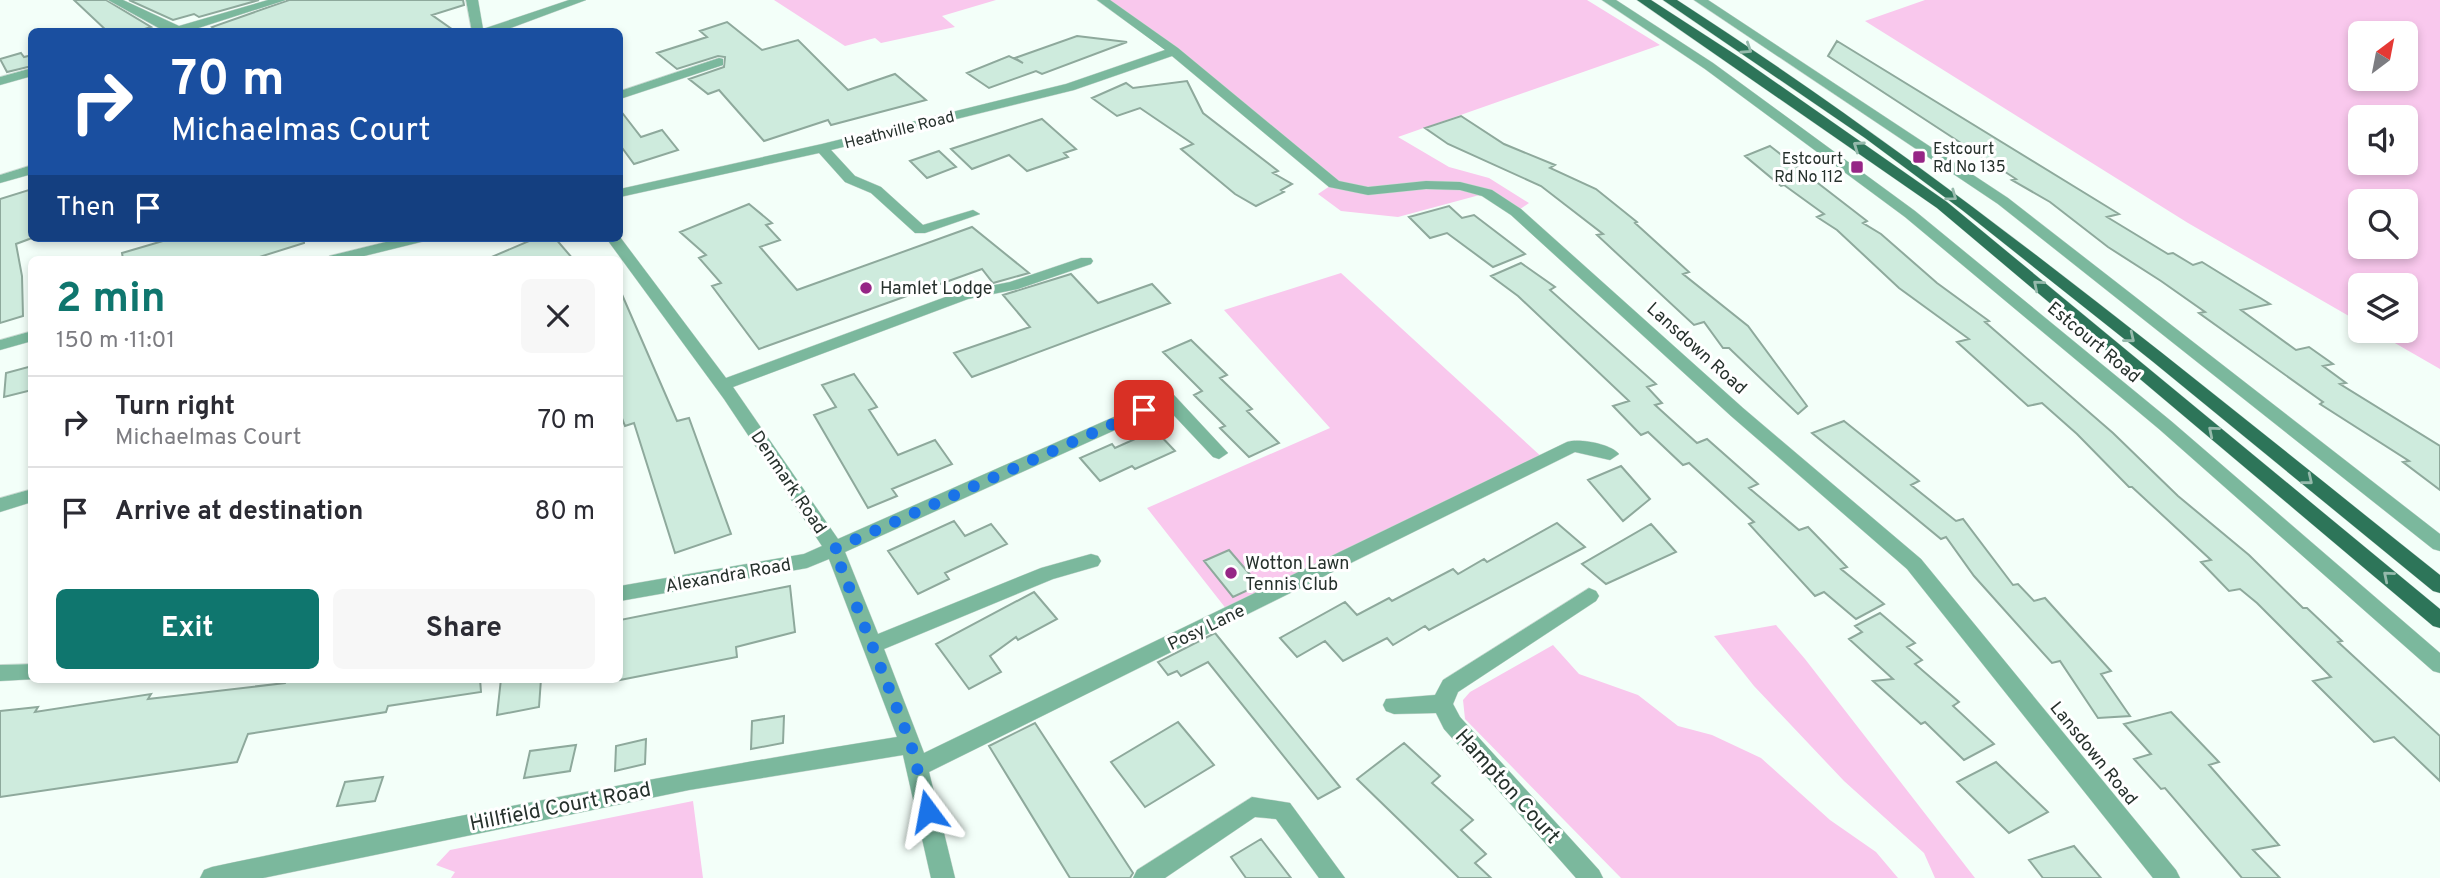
<!DOCTYPE html>
<meta charset="utf-8">
<style>
:root{--surface:#fff;--page:#f7f7f7;--text:#2b2b33;--muted:#7c7c81;--line:#e1e1e2;--accent:#0f766e}
body{margin:0;font-family:Overpass,sans-serif;background:var(--page);color:var(--text);height:100vh;display:flex;flex-direction:column;font-size:26px;white-space:nowrap}
*{box-sizing:border-box;margin:0}
p{font-size:23px;color:var(--muted)}
.icon{flex:none;width:38px;height:38px;fill:none;stroke:currentColor;stroke-width:2;stroke-linecap:round;stroke-linejoin:round}
.map{position:relative;flex:1;overflow:hidden}
.panel{position:absolute;left:28px;top:256px;width:595px;height:427px;display:flex;flex-direction:column;background:var(--surface);border-radius:10px;box-shadow:0 4px 10px #0003}
.panel>*{flex:none}
.top-card{position:absolute;left:28px;top:28px;width:595px;height:214px;border-radius:10px;box-shadow:0 4px 10px #0003;background:#1a4fa0;color:#fff;overflow:hidden}
.needle{width:46px;rotate:32deg}
.tools{position:absolute;left:2348px;top:21px;display:grid;gap:14px}
.tools a{display:grid;place-items:center;width:70px;height:70px;border-radius:10px;background:var(--surface);box-shadow:0 4px 10px #0003;font-size:35px}
.pin{position:absolute;display:grid;place-items:center;width:60px;height:60px;color:#fff;margin:-30px;border-radius:14px;box-shadow:0 4px 10px #0006}
.me{position:absolute;width:77px;margin:-38px;rotate:347deg;stroke-linejoin:round;filter:drop-shadow(0 0 5px #0008)}
.turn{display:flex;align-items:center;gap:24px;height:147px;padding:0 28px;font-size:32px}
.turn .icon{width:91px;height:91px;stroke-width:2.5}
.turn b{display:block;font-size:49px;line-height:60px}
.then{display:flex;align-items:center;height:66px;padding:0 28px;background:#0003;gap:14px;font-size:26px}
.round{display:grid;place-items:center;flex:none;width:74px;height:74px;border-radius:10px;background:var(--page)}
.headline{display:flex;align-items:center;justify-content:space-between;height:119px;padding:0 28px}
h1{font-size:42px;font-weight:700;line-height:52px;color:var(--accent)}
.action{display:flex;gap:14px;margin-top:auto;padding:14px 28px}
.action a{flex:1;height:80px;border-radius:10px;background:var(--accent);color:#fff;font-size:28px;font-weight:700;line-height:80px;text-align:center}
.action a+a{background:var(--page);color:var(--text)}
ul{padding:0;list-style:none}
li{display:flex;align-items:center;gap:21px;height:91px;padding:0 28px;border-top:2px solid var(--line)}
li div{flex:1}
li b{display:block;font-size:26px}
li em{font-style:normal}
.map>svg:first-child{display:block}
.green{fill:#f9c8ed;fill-rule:evenodd}
.building{fill:#ceebdd;stroke:#8ea99c;stroke-width:2}
.lines{fill:none;stroke-linecap:round;stroke-linejoin:round}
.minor-casing{stroke:#cedad4;stroke-width:1}
.major-casing{stroke:#cedad4;stroke-width:1}
.minor{fill:#7bb89d;fill-rule:evenodd}
.major{fill:#2d7559;fill-rule:evenodd}
.oneway{stroke:#96baac}
.route{stroke:#1a73e8;stroke-width:12;stroke-dasharray:0 21.6}
.poi-dot{fill:#962686;stroke:#fff;stroke-width:2.5}
.labels{text-anchor:middle;stroke-width:6;stroke-linejoin:round;paint-order:stroke}
.far-street-label{font-size:16px;fill:#26312c;stroke:#fff}
.far-poi-label{font-size:16px;fill:#26312c;stroke:#fff;text-anchor:start}
.poi-label{font-size:18px;fill:#26312c;stroke:#fff;text-anchor:start}
.street-label{font-size:18px;fill:#26312c;stroke:#fff}
.near-street-label{font-size:21px;fill:#26312c;stroke:#fff}
</style>
<div class="map">
<svg width="2440" height="878" viewBox="0 0 2440 878">
<rect width="100%" height="100%" fill="#f3fff9"/>
<path class="green" d="M774,0H996L942,16L955,27L881,43L875,38L845,46Z
M1103,0H1587L1660,45L1398,137L1449,167L1489,178L1529,203L1516,212L1487,193L1398,217L1341,211L1318,194L1333,184L1174,51Z
M1925,0H2440V369L2374,331H2406V285H2361V323L2188,223L1865,21ZM2361,33H2406V79H2361ZM2361,117H2406V163H2361ZM2361,201H2406V247H2361Z
M1341,273L1544,459L1231,615L1147,508L1330,428L1224,310Z
M1776,625L1805,659L1975,878H1935L1924,853L1844,781L1754,686L1714,636Z
M1553,645L1579,674L1638,695L1678,726L1712,735L1761,758L1830,820L1876,852L1898,878H1621L1465,719L1463,700L1470,692Z
M693,801L703,878H451L455,872L436,865L450,850Z"/>
<path class="building" d="M74,0H106L151,27L135,32H108Z
M129,0H259L199,17L194,14L173,20Z
M289,0H463L464,5L432,15L456,32H218L212,27Z
M727,22L762,50L798,40L848,90L895,74L926,100L831,125L828,120L764,141L719,90L708,94L689,79L724,67L725,57L718,56L677,69L657,53L707,37L700,31Z
M1077,36L1127,42L1042,74L1036,71L989,88L967,73L1009,56L1023,63L1015,58Z
M1837,41L2119,214L2107,217L2168,254L2173,253L2193,265L2202,262L2270,304L2241,310L2296,350L2309,347L2333,364L2323,366L2346,383L2340,384L2440,446V490L2403,462L2409,461L2320,404L2323,402L2199,313L2205,312L2161,281L2108,247L2050,202L2012,180L2016,179L1828,56Z
M21,53L24,57L32,55V66L7,72L0,59Z
M1187,81L1203,113L1278,171L1273,173L1292,184L1281,190L1284,192L1256,206L1235,194L1181,149L1193,144L1140,108L1117,116L1092,98L1126,83L1133,88Z
M620,110L641,137L662,130L678,150L634,164L620,145Z
M1461,116L1504,144L1555,165L1550,168L1596,189L1637,222L1635,223L1689,272L1683,274L1748,326L1807,406L1798,414L1729,348H1723L1704,322L1694,325L1597,235L1603,234L1541,186L1448,144L1425,128Z
M1042,119L1076,149L1064,153L1068,157L1027,171L1009,155L972,169L951,149Z
M1770,146L1867,221L1863,223L1881,234L1937,283L1989,321L1985,322L2113,433L2178,496L2249,555L2303,608H2307L2342,641L2338,642L2440,736V781L2394,737L2374,742L2313,681L2331,677L2257,603L2240,589L2229,591L2201,562L2211,560L2132,487H2129L2077,434L2042,403L2028,406L1957,342L1969,339L1899,288L1837,230L1817,217L1824,214L1784,185L1781,186L1745,156Z
M939,151L956,167L927,178L910,161Z
M32,189V238L16,244L22,276L23,316L0,323V199Z
M749,204L772,223L766,225L780,240L760,247L797,290L972,227L1029,273L993,283L982,269L759,349L712,286L721,283L699,258L706,255L680,232Z
M1449,206L1462,218L1474,215L1525,254L1493,267L1447,233L1430,238L1409,217Z
M173,238H304V243L253,259H123L122,253Z
M536,238H555L573,259H487Z
M1521,263L1555,287L1550,290L1656,384L1647,387L1662,403L1655,405L1697,443L1707,439L1758,484L1749,488L1799,530L1808,527L1847,567L1841,569L1884,604L1856,619L1824,592L1815,596L1749,524L1754,522L1689,463L1683,465L1648,432L1641,435L1613,406L1629,401L1518,296L1491,276Z
M1071,274L1098,303L1152,284L1170,303L972,377L954,353L1030,327L1003,295Z
M620,290L677,421L689,418L731,534L675,553L634,423L625,426L620,413Z
M1191,340L1227,375L1220,378L1252,409L1247,411L1279,443L1249,457L1220,428L1225,426L1194,395L1202,391L1163,352Z
M32,366V390L4,397L6,373Z
M854,374L877,407L869,410L898,455L935,440L952,464L892,489L897,496L868,508L814,415L836,407L822,385Z
M1844,421L1919,481L1911,485L1956,521L1963,519L2013,585L2018,584L2034,601L2045,598L2111,671L2101,674L2130,716L2098,718L2060,661L2052,663L1974,576L1946,537L1941,539L1812,433Z
M1155,430L1175,451L1135,469L1132,466L1100,481L1080,458L1112,444L1115,448Z
M1621,466L1650,499L1623,521L1588,480Z
M954,521L965,536L991,524L1007,544L945,573L949,579L918,594L888,551Z
M1557,523L1585,547L1429,630L1425,626L1393,645L1387,638L1343,661L1325,641L1297,657L1280,638L1345,602L1357,615L1389,598L1392,601L1453,569L1458,574L1484,559L1487,562Z
M1651,524L1676,552L1606,584L1582,564Z
M1229,550L1259,585L1233,597L1204,561Z
M790,586L795,632L736,647L737,657L620,680V620Z
M1034,592L1057,619L1018,640L1016,637L990,656L1001,672L969,689L936,644Z
M1880,613L1915,643L1907,647L1922,660L1915,664L1959,702L1953,706L1994,744L1964,760L1925,722L1921,724L1873,681L1893,679L1849,639L1862,632L1855,626Z
M1215,633L1340,787L1318,799L1208,662L1181,676L1177,671L1168,675L1158,662Z
M287,679H480L481,692L388,706L386,712L248,734L237,762L0,797V711L38,707L35,712L151,694L148,699L285,683Z
M501,679H541L539,707L497,715Z
M2171,712L2219,762L2209,765L2279,845L2253,850L2280,878H2242L2165,788L2161,789L2134,759L2151,754L2124,724Z
M784,716L783,743L751,749L752,721Z
M1178,722L1214,765L1145,807L1111,762Z
M1035,723L1133,873L1130,878H1070L989,746Z
M646,739L645,764L615,771L616,746Z
M1404,743L1440,776L1432,783L1473,820L1461,830L1486,854L1475,863L1491,878H1459L1357,779Z
M576,745L570,771L524,778L530,751Z
M1996,762L2048,812L2009,833L1957,782Z
M383,777L375,801L337,806L345,782Z
M1261,839L1291,878H1246L1231,857Z
M2074,846L2101,878H2043L2029,860Z"/>
<g class="lines">
<g class="minor-casing">
<path id="minor" d="M108,0H123L179,26L268,0H286L186,32H166Z
M466,0H478L483,29L569,0H586L500,32H472Z
M1097,0H1110L1178,48L1339,181L1368,187L1426,181L1460,182L1492,190L1521,209L1743,408L1921,559L2176,870L2180,878H2153L1907,569L1731,416L1511,215L1482,196L1460,190L1426,189L1368,195L1329,187L1172,56L1074,90L831,150L855,176L881,187L923,225L973,210L980,214L925,233H915L871,193L845,182L819,153L620,197V189L822,144L1066,84L1165,50Z
M1602,0H1616L1713,63L1915,211L2171,421L2440,653V673L2433,671L2159,429L1905,217L1705,69Z
M1694,0H1708L2008,198L2440,534V551L2433,549L1998,204Z
M719,58L723,59V65L620,99V91Z
M32,68V76L0,85V77Z
M32,165V174L0,183V175Z
M620,237L726,378L959,292L1010,282L1081,258H1091L1093,261L1091,264L1018,289L968,299L733,387L838,539L1168,393L1174,395L1228,453L1219,459L1213,457L1166,407L845,552L878,634L1041,568L1091,554L1098,556L1101,561L1098,566L1053,579L884,649L924,753L1567,442C1579,438 1611,444 1619,454L1610,460L1575,452L929,772L955,878H931L903,755L689,790L263,878H200L204,870L212,867C440,819 667,774 897,737L829,559L807,568L620,601V586L804,554L822,546L724,399L606,238Z
M402,238H427L425,241L352,259H327L329,256Z
M32,331V341L0,350V340Z
M32,489V502L0,512V498Z
M1589,588L1596,591L1599,596L1596,601L1458,692L1453,704L1460,717L1599,870L1603,878H1576L1444,729L1436,713L1394,714L1386,711L1383,705L1386,699L1435,695L1443,680Z
M32,664V679H36L0,681V665Z
M1252,797L1290,803L1345,878H1319L1276,819L1255,817L1165,878H1133L1137,870Z"/>
</g>
<g class="major-casing">
<path id="major" d="M1637,0H1651L1742,59L1947,202L2440,609V628L2433,626L1937,208Z
M1663,0H1677C1947,174 2189,375 2440,575V593L2433,591L2152,361L1962,210L1865,138Z"/>
</g>
<use href="#minor" class="minor"/>
<use href="#major" class="major"/>
</g>
<defs><path id="oneway-chevron" d="M-2-3.5L2.5 0L-2 3.5" fill="none" stroke-width="1.6" stroke-linecap="round" stroke-linejoin="round" transform="scale(1.75)"/></defs>
<g class="oneway">
<use href="#oneway-chevron" transform="translate(1747 49) rotate(33)"/>
<use href="#oneway-chevron" transform="translate(1858 146) rotate(-145)"/>
<use href="#oneway-chevron" transform="translate(1952 196) rotate(36)"/>
<use href="#oneway-chevron" transform="translate(2038 285) rotate(-140)"/>
<use href="#oneway-chevron" transform="translate(2130 338) rotate(39)"/>
<use href="#oneway-chevron" transform="translate(2213 431) rotate(-140)"/>
<use href="#oneway-chevron" transform="translate(2308 480) rotate(39)"/>
<use href="#oneway-chevron" transform="translate(2388 576) rotate(-140)"/>
</g>
<g class="lines">
<path class="route" d="M928,811L911,744L834,549L1144,410"/>
</g>
<g class="poi-dot">
<rect x="1912" y="150" width="14" height="14" rx="3.5"/>
<rect x="1850" y="160" width="14" height="14" rx="3.5"/>
<circle cx="866" cy="288" r="7"/>
<circle cx="1231" cy="573" r="7"/>
</g>
<g class="labels">
<g class="far-street-label">
<text transform="translate(899 129) rotate(-14)" y="6">Heathville Road</text>
</g>
<g class="far-poi-label">
<text x="1933" y="154">Estcourt<tspan x="1933" dy="18">Rd No 135</tspan></text>
<text x="1843" y="164" text-anchor="end">Estcourt<tspan x="1843" dy="18">Rd No 112</tspan></text>
</g>
<g class="poi-label">
<text x="880" y="294">Hamlet Lodge</text>
<text x="1245" y="569">Wotton Lawn<tspan x="1245" dy="21">Tennis Club</tspan></text>
</g>
<g class="street-label">
<text transform="translate(2094 342) rotate(40)" y="6">Estcourt Road</text>
<text transform="translate(1697 348) rotate(42)" y="6">Lansdown Road</text>
<text transform="translate(789 482) rotate(56)" y="6">Denmark Road</text>
<text transform="translate(728 575) rotate(-10)" y="6">Alexandra Road</text>
<text transform="translate(1206 627) rotate(-26)" y="6">Posy Lane</text>
<text transform="translate(2094 753) rotate(51)" y="6">Lansdown Road</text>
</g>
<g class="near-street-label">
<text transform="translate(1508 786) rotate(48)" y="7">Hampton Court</text>
<text transform="translate(560 806) rotate(-11)" y="7">Hillfield Court Road</text>
</g>
</g>
</svg>
<div class="tools">
<a><svg class="needle" viewBox="-14 -14 28 28"><path d="M0-13l5 13h-10z" fill="#e53935"/><path d="M0 13l5-13h-10z" fill="#7c7c81"/></svg></a>
<a><svg class="icon" aria-label="sound" viewBox="0 0 24 24"><path d="M4 9h4l5-4v14l-5-4H4zM17 9q2 3 0 6"/></svg></a>
<a><svg class="icon" aria-label="search" viewBox="0 0 24 24"><circle cx="10" cy="10" r="6"/><path d="M15 15l6 6"/></svg></a>
<a><svg class="icon" aria-label="layers" viewBox="0 0 24 24"><path d="M12 4l9 5-9 5-9-5zM3 14l9 5 9-5"/></svg></a>
</div>
<div class="pin" style="left:1144px;top:410px;background:#d93025"><svg class="icon" aria-label="arrive" viewBox="0 0 24 24"><path d="M6 21V4h12l-3 4 3 4H6"/></svg></div>
<svg class="me" style="left:928px;top:811px" viewBox="-20 -20 40 40"><path d="M0-17L14 15 0 8-14 15z" fill="#1a73e8" stroke="#fff" stroke-width="4"/></svg>
<div class="top-card">
<div class="turn"><svg class="icon" aria-label="right" viewBox="0 0 24 24"><path d="M7 20v-9h11M14 6l5 5-5 5"/></svg><div><b>70 m</b>Michaelmas Court</div></div>
<div class="then">Then<svg class="icon" aria-label="arrive" viewBox="0 0 24 24"><path d="M6 21V4h12l-3 4 3 4H6"/></svg></div>
</div>
<section class="panel">
<div class="headline"><div><h1>2 min</h1><p>150 m · 11:01</p></div><a class="round"><svg class="icon" aria-label="close" viewBox="0 0 24 24"><path d="M6 6l12 12M18 6L6 18"/></svg></a></div>
<ul>
<li><svg class="icon" aria-label="right" viewBox="0 0 24 24"><path d="M7 20v-9h11M14 6l5 5-5 5"/></svg><div><b>Turn right</b><p>Michaelmas Court</p></div><em>70 m</em></li>
<li><svg class="icon" aria-label="arrive" viewBox="0 0 24 24"><path d="M6 21V4h12l-3 4 3 4H6"/></svg><div><b>Arrive at destination</b></div><em>80 m</em></li>
</ul>
<div class="action"><a>Exit</a><a>Share</a></div>
</section>
</div>
